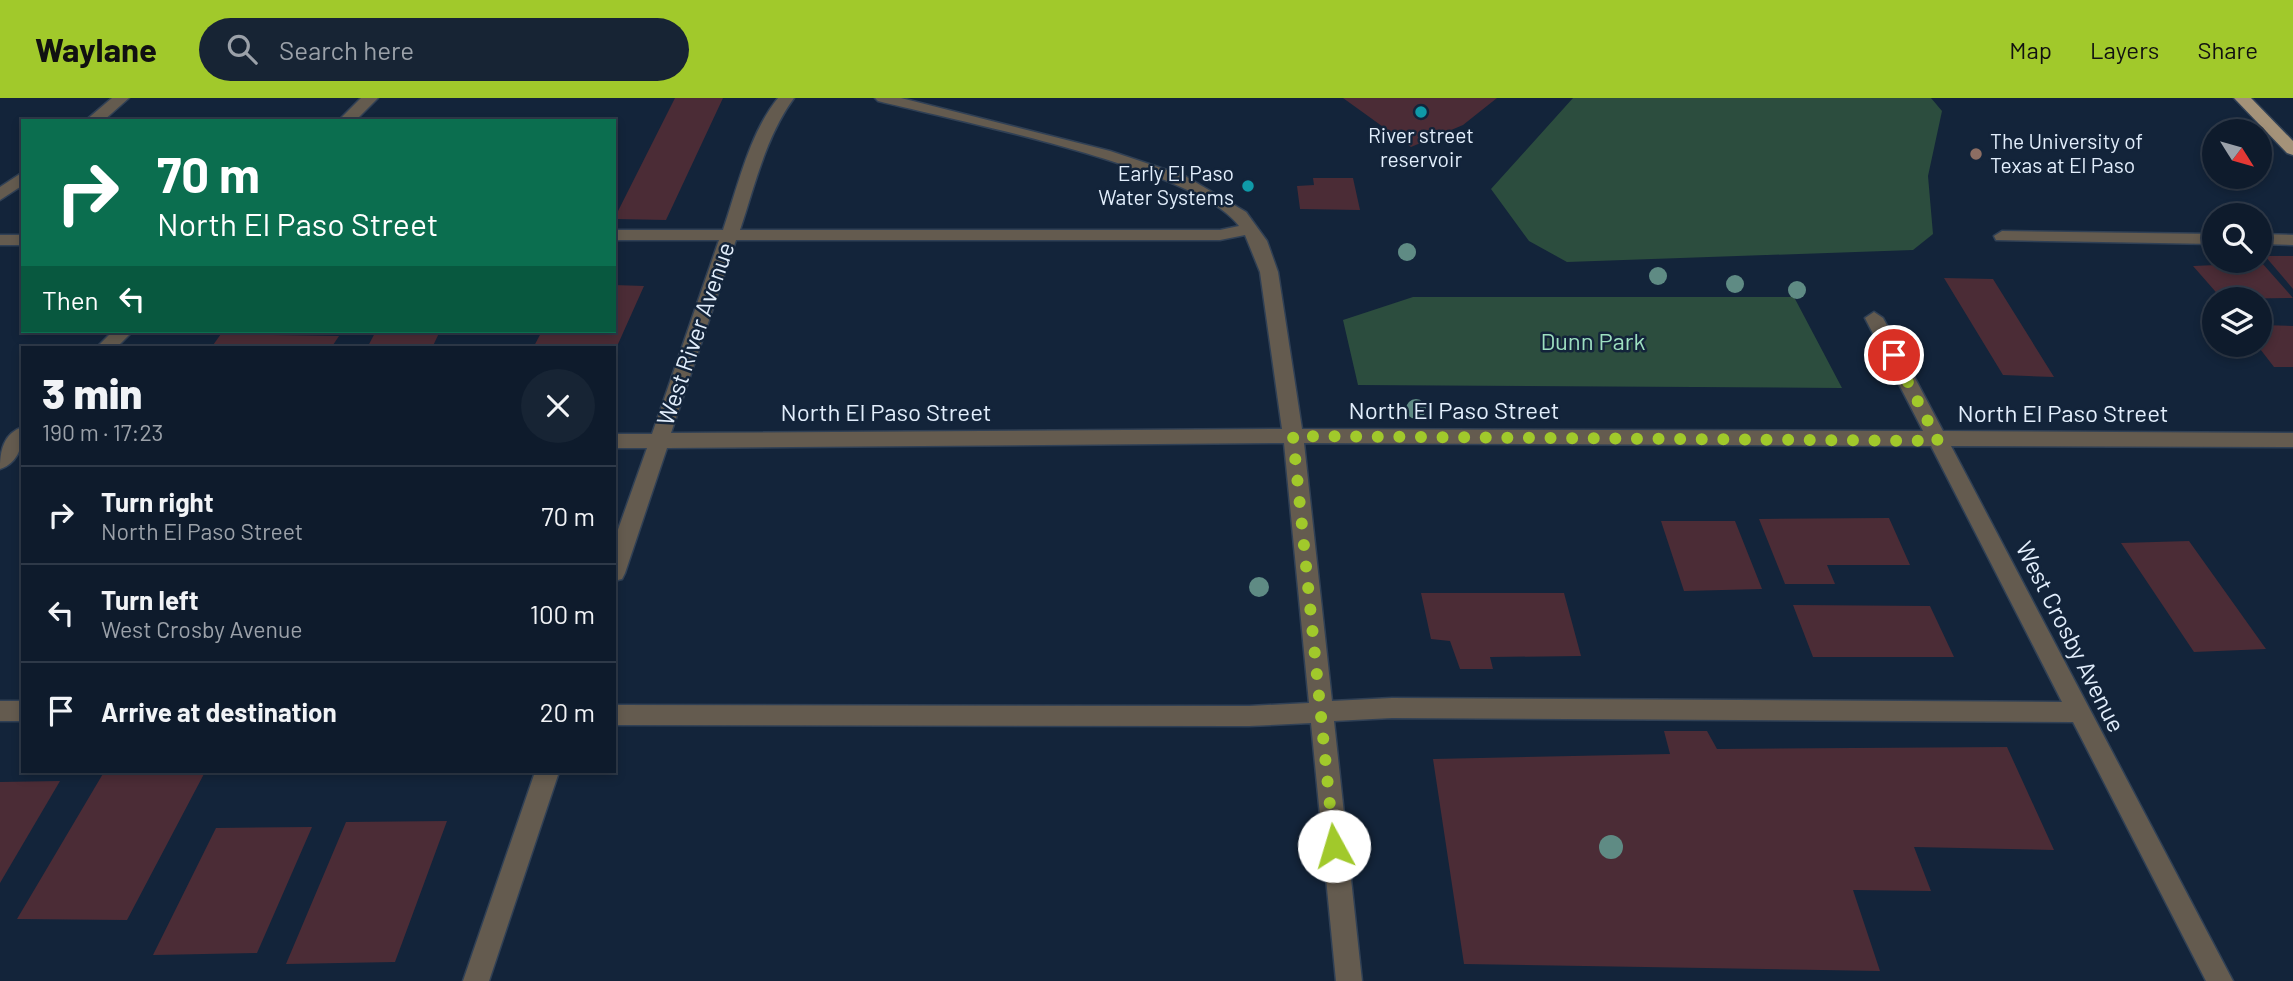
<!DOCTYPE html>
<meta charset="utf-8">
<style>
:root{--surface:#0e1b2c;--page:#172434;--text:#f1f3f6;--muted:#9ba1a9;--line:#2e3948;--accent:#a1c92b}
body{margin:0;font-family:Barlow,sans-serif;background:var(--page);color:var(--text);height:100vh;display:flex;flex-direction:column;font-size:26px;white-space:nowrap}
*{box-sizing:border-box;margin:0}
p{font-size:23px;color:var(--muted)}
.icon{flex:none;width:38px;height:38px;fill:none;stroke:currentColor;stroke-width:2;stroke-linecap:round;stroke-linejoin:round}
.map{position:relative;flex:1;overflow:hidden}
.drawer{position:absolute;left:21px;top:248px;width:595px;height:427px;display:flex;flex-direction:column;background:var(--surface);border-radius:0px;box-shadow:0 4px 10px #0003,0 0 0 2px var(--line)}
.drawer>*{flex:none}
.guide{position:absolute;left:21px;top:21px;width:595px;height:214px;border-radius:0px;box-shadow:0 4px 10px #0003,0 0 0 2px var(--line);background:#0b6e4f;color:#fff;overflow:hidden}
.needle{width:46px;rotate:127deg}
.tools{position:absolute;left:2202px;top:21px;display:grid;gap:14px}
.tools a{display:grid;place-items:center;width:70px;height:70px;border-radius:50%;background:var(--surface);box-shadow:0 4px 10px #0003,0 0 0 2px var(--line);font-size:35px}
.pin{position:absolute;display:grid;place-items:center;width:60px;height:60px;color:#fff;margin:-30px;border:4px solid #fff;border-radius:50%;box-shadow:0 2px 7px #0007}
.me{position:absolute;width:77px;margin:-38px;rotate:354deg;stroke-linejoin:round;filter:drop-shadow(0 0 5px #0008)}
.turn{display:flex;align-items:center;gap:24px;height:147px;padding:0 21px;font-size:32px}
.turn .icon{width:91px;height:91px;stroke-width:2.5}
.turn b{display:block;font-size:49px;line-height:60px}
.then{display:flex;align-items:center;height:66px;padding:0 21px;background:#0003;gap:14px;font-size:26px}
.round{display:grid;place-items:center;flex:none;width:74px;height:74px;border-radius:37px;background:var(--page)}
.summary{display:flex;align-items:center;justify-content:space-between;height:119px;padding:0 21px}
h1{font-size:42px;font-weight:800;line-height:52px}
ul{padding:0;list-style:none}
li{display:flex;align-items:center;gap:21px;height:98px;padding:0 21px;border-top:2px solid var(--line)}
li div{flex:1}
li b{display:block;font-size:26px}
li em{font-style:normal}
header{display:flex;align-items:center;gap:42px;box-sizing:border-box;height:98px;padding:0 35px;background:var(--accent);color:#111}
header strong{font-size:33px}
nav{display:flex;gap:38px;margin-inline-start:auto;font-size:24px}
.search{width:490px;height:63px;background:var(--page);display:flex;align-items:center;gap:18px;box-sizing:border-box;padding:0 24px;border-radius:38px;color:var(--muted);font-size:26px}
.map>svg:first-child{display:block}
.green{fill:#2c4d3e}
.building{fill:#4b2c36}
.lines{fill:none;stroke-linecap:round;stroke-linejoin:round}
.minor-casing{stroke:#304055;stroke-width:3}
.major-casing{stroke:#304055;stroke-width:3}
.minor{fill:#645b4f;fill-rule:evenodd}
.major{fill:#a49279;fill-rule:evenodd}
.tree{fill:#5f8b84}
.route{stroke:#a1c92b;stroke-width:12;stroke-dasharray:0 21.6}
.culture-dot{fill:#0f9aa8;stroke:#13243a;stroke-width:2.5}
.education-dot{fill:#8d6e63;stroke:#13243a;stroke-width:2.5}
.labels{text-anchor:middle;stroke-width:5;stroke-linejoin:round;paint-order:stroke}
.far-poi-label{font-size:21px;fill:#e2eefc;stroke:#13243a}
.street-label{font-size:24px;fill:#e2eefc;stroke:#13243a}
.park-label{font-size:24px;fill:#9ddfc0;stroke:#13243a}
</style>
<header>
<strong>Waylane</strong>
<div class="search"><svg class="icon" aria-label="search" viewBox="0 0 24 24"><circle cx="10" cy="10" r="6"/><path d="M15 15l6 6"/></svg>Search here</div>
<nav><a>Map</a><a>Layers</a><a>Share</a></nav>
</header>
<div class="map">
<svg width="2293" height="883" viewBox="0 0 2293 883">
<rect width="100%" height="100%" fill="#13243a"/>
<path class="green" d="M1573,0H1931L1942,13L1928,78L1933,136L1913,152L1567,164L1529,143L1491,91Z
M1413,199H1794L1842,290L1358,287L1343,222Z"/>
<path class="building" d="M675,0H723L666,122L614,121Z
M1343,0H1497L1463,27L1411,49Z
M1313,80H1353L1360,112L1300,111L1297,88L1314,87Z
M2265,158H2293V191Z
M2262,165L2293,200L2222,201L2193,168Z
M1944,180L1993,181L2054,279L2003,277Z
M614,187L644,188L614,255V250H533L542,233H614Z
M2259,227L2293,228V269H2274L2257,247Z
M223,233H276L274,237L339,238L331,250H211Z
M376,233H440L432,250H367Z
M1889,420L1910,467H1827L1835,486H1785L1759,421Z
M1661,423H1735L1762,491L1684,493Z
M2189,443L2266,551L2194,554L2121,445Z
M1421,495H1564L1581,558L1490,559L1493,571H1460L1450,543L1431,541Z
M1793,507L1930,508L1954,559H1813Z
M1664,633H1707L1717,651L2007,649L2054,752L1914,749L1931,793L1853,792L1880,873L1464,866L1433,661L1670,656Z
M104,674H205L127,822L17,821Z
M60,683L0,785V684Z
M447,723L395,864L286,866L346,724Z
M312,729L257,855L153,857L216,730Z"/>
<g class="lines">
<g class="minor-casing">
<path id="minor" d="M112,0H129L103,23H85Z
M361,0H378L355,23H338Z
M778,0H794C766,38 755,87 740,132H1220L1239,128C1197,70 953,22 878,3L875,0H901L1110,53L1185,78L1246,114L1267,143L1278,174L1302,331L1923,333L1865,220L1874,214L1883,220L1943,333L2293,335V349L1951,348L2233,883H2206L2073,624L1392,620L1334,623L1362,883H1336L1311,625L1249,628L614,627V607L1249,608L1309,605L1284,345L667,350L625,475L622,481L614,483V443L647,350H614V336H652L719,142H614V132H723C738,88 749,36 778,0ZM1245,137L1260,174L1282,331L671,335L736,142H1220ZM1304,345L1931,348L2062,604L1392,600L1332,603Z
M23,74V87L0,102V89Z
M2002,133L2214,136V146L1996,142L1994,138Z
M2259,136L2293,137V147L2259,146Z
M0,137H23V147H0Z
M113,233H133L116,250H96Z
M23,329C23,346 19,365 0,371C0,354 3,335 23,329Z
M0,603H23V623H0Z
M535,674H559L489,883H463Z"/>
</g>
<g class="major-casing">
<path id="major" d="M2234,0H2251L2293,43V57L2287,55Z"/>
</g>
<use href="#minor" class="minor"/>
<use href="#major" class="major"/>
</g>
<g class="tree">
<circle cx="1407" cy="154" r="9"/>
<circle cx="1658" cy="178" r="9"/>
<circle cx="1735" cy="186" r="9"/>
<circle cx="1797" cy="192" r="9"/>
<circle cx="1416" cy="311" r="10"/>
<circle cx="1259" cy="489" r="10"/>
<circle cx="1611" cy="749" r="12"/>
</g>
<g class="lines">
<path class="route" d="M1334,748L1293,338L1938,343L1894,257"/>
</g>
<g class="culture-dot">
<circle cx="1421" cy="14" r="7"/>
<circle cx="1248" cy="88" r="7"/>
</g>
<circle class="education-dot" cx="1976" cy="56" r="7"/>
<g class="labels">
<g class="far-poi-label">
<text x="1421" y="45">River street<tspan x="1421" dy="24">reservoir</tspan></text>
<text x="1990" y="51" text-anchor="start">The University of<tspan x="1990" dy="24">Texas at El Paso</tspan></text>
<text x="1234" y="83" text-anchor="end">Early El Paso<tspan x="1234" dy="24">Water Systems</tspan></text>
</g>
<g class="street-label">
<text transform="translate(696 236) rotate(-71)" y="8">West River Avenue</text>
<text x="1454" y="321">North El Paso Street</text>
<text x="886" y="323">North El Paso Street</text>
<text x="2063" y="324">North El Paso Street</text>
<text transform="translate(2070 539) rotate(63)" y="8">West Crosby Avenue</text>
</g>
<g class="park-label">
<text x="1593" y="252">Dunn Park</text>
</g>
</g>
</svg>
<div class="tools">
<a><svg class="needle" viewBox="-14 -14 28 28"><path d="M0-13l5 13h-10z" fill="#e53935"/><path d="M0 13l5-13h-10z" fill="#9ba1a9"/></svg></a>
<a><svg class="icon" aria-label="search" viewBox="0 0 24 24"><circle cx="10" cy="10" r="6"/><path d="M15 15l6 6"/></svg></a>
<a><svg class="icon" aria-label="layers" viewBox="0 0 24 24"><path d="M12 4l9 5-9 5-9-5zM3 14l9 5 9-5"/></svg></a>
</div>
<div class="pin" style="left:1894px;top:257px;background:#d93025"><svg class="icon" aria-label="arrive" viewBox="0 0 24 24"><path d="M6 21V4h12l-3 4 3 4H6"/></svg></div>
<svg class="me" style="left:1334px;top:748px" viewBox="-20 -20 40 40"><circle r="19" fill="#fff"/><path d="M0-13L10 11 0 6-10 11z" fill="#a1c92b"/></svg>
<div class="guide">
<div class="turn"><svg class="icon" aria-label="right" viewBox="0 0 24 24"><path d="M7 20v-9h11M14 6l5 5-5 5"/></svg><div><b>70 m</b>North El Paso Street</div></div>
<div class="then">Then<svg class="icon" aria-label="left" viewBox="0 0 24 24"><path d="M17 20v-9H6M10 6l-5 5 5 5"/></svg></div>
</div>
<section class="drawer">
<div class="summary"><div><h1>3 min</h1><p>190 m · 17:23</p></div><a class="round"><svg class="icon" aria-label="close" viewBox="0 0 24 24"><path d="M6 6l12 12M18 6L6 18"/></svg></a></div>
<ul>
<li><svg class="icon" aria-label="right" viewBox="0 0 24 24"><path d="M7 20v-9h11M14 6l5 5-5 5"/></svg><div><b>Turn right</b><p>North El Paso Street</p></div><em>70 m</em></li>
<li><svg class="icon" aria-label="left" viewBox="0 0 24 24"><path d="M17 20v-9H6M10 6l-5 5 5 5"/></svg><div><b>Turn left</b><p>West Crosby Avenue</p></div><em>100 m</em></li>
<li><svg class="icon" aria-label="arrive" viewBox="0 0 24 24"><path d="M6 21V4h12l-3 4 3 4H6"/></svg><div><b>Arrive at destination</b></div><em>20 m</em></li>
</ul>
</section>
</div>
